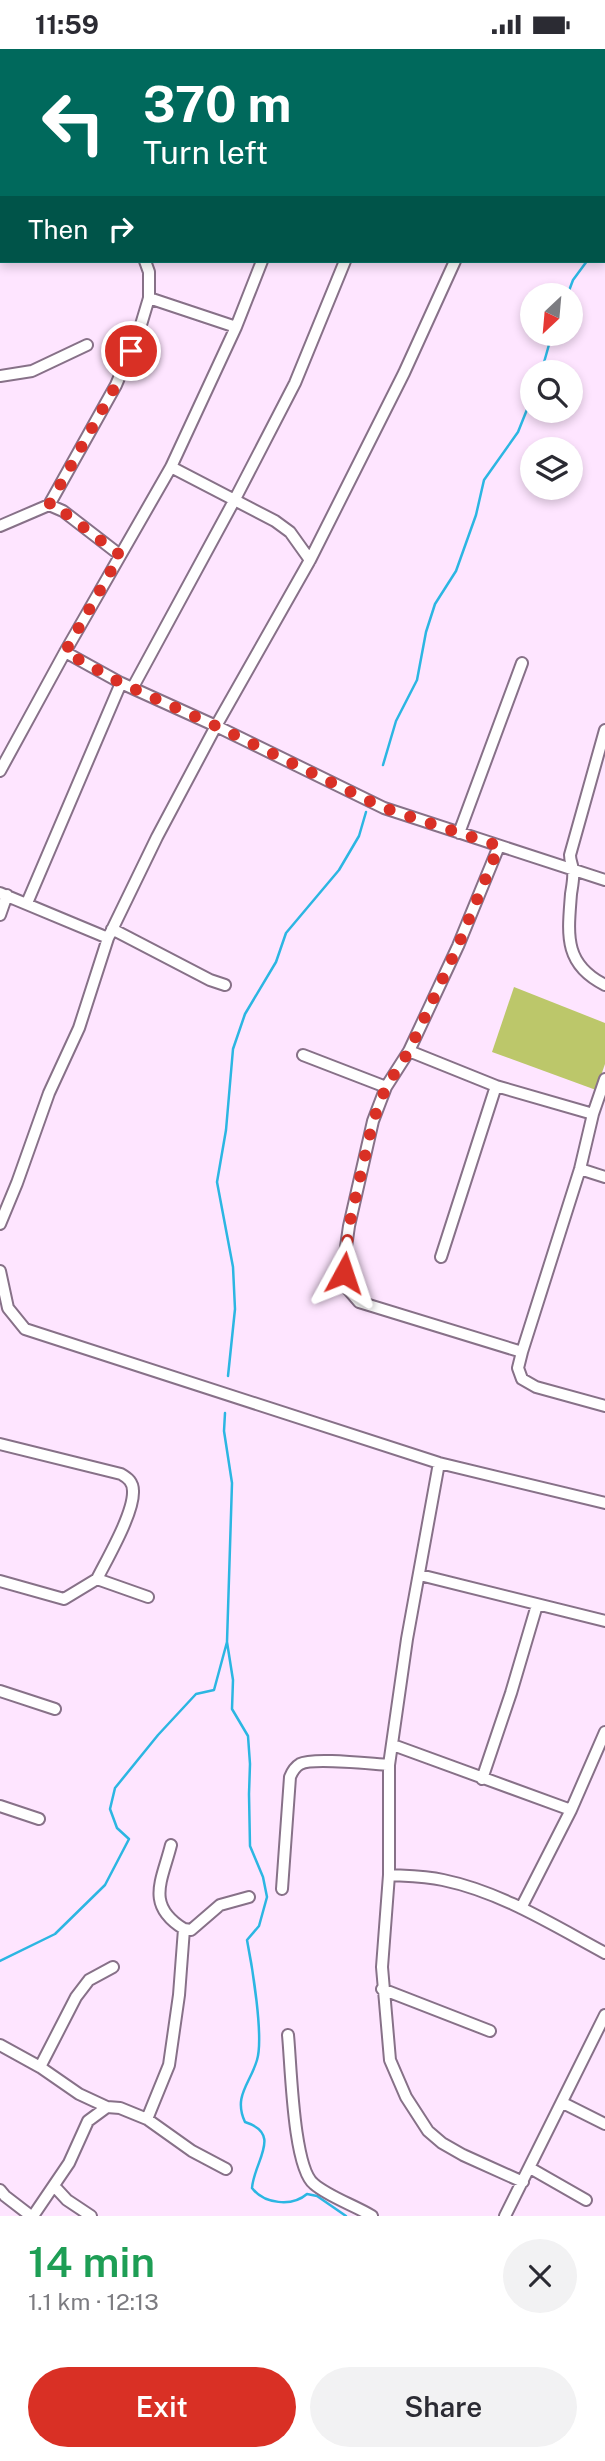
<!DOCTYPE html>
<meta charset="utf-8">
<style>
:root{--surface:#fff;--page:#f2f2f3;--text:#2b2b33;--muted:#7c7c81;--accent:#d93025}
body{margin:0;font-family:"Public Sans",sans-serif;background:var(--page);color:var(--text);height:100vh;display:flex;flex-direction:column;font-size:26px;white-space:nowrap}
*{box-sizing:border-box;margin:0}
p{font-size:23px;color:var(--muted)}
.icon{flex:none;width:38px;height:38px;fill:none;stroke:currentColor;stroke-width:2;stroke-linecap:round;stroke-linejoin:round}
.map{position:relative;height:2167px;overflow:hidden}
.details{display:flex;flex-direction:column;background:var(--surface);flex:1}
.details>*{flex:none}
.hud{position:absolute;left:0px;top:0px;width:606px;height:214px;box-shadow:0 4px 10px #0003;background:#00695c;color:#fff;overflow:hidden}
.needle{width:46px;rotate:206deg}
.tools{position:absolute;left:520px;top:234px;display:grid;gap:14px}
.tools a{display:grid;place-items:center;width:63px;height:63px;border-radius:50%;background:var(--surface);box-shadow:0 4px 10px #0003;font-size:35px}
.pin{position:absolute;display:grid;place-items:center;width:60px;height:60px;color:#fff;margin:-30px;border:4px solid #fff;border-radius:50%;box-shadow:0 2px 7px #0007}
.me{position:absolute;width:77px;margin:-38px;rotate:5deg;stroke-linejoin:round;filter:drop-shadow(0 0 5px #0008)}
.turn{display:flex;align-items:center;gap:24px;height:147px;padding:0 28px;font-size:32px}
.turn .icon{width:91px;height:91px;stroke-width:2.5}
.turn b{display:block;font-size:49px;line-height:60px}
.then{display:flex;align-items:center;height:66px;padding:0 28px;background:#0003;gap:14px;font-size:26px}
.round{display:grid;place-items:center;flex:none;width:74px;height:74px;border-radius:37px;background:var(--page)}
.head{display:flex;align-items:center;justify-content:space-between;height:119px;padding:0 28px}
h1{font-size:42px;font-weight:600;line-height:52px;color:#1e9e55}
.cta{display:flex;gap:14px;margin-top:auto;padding:14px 28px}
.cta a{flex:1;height:80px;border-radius:42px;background:var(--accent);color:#fff;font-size:28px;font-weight:600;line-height:80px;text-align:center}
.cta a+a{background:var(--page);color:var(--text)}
.status{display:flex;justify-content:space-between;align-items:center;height:49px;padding:0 35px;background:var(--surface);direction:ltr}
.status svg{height:19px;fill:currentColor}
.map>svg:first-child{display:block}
.green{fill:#bcc76a}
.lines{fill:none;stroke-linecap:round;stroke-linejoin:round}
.stream{stroke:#2cb6e2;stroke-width:2.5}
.minor-casing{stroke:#877188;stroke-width:14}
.minor{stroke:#fff;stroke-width:10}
.route{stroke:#d93025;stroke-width:12;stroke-dasharray:0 21.6}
</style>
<div class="status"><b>11:59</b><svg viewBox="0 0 49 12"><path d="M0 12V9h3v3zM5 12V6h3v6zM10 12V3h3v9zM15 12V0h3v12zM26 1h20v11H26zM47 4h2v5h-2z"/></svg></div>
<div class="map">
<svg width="605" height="2167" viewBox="0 0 605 2167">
<rect width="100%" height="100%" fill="#fee5ff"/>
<path class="green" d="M514,938L605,974V1015L596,1041L492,1003Z"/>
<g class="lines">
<path class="stream" d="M567,247L573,231L587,212
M541,324L552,285
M383,716L396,672L417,631L426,583L435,555L456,522L476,466L484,431L518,383L532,348
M228,1327L235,1260L233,1218L217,1133L226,1081L233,1000L245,965L276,913L286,884L339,821L359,787L366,763
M227,1593L233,1631L232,1660L248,1687L250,1715L249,1745L250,1797L263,1828L267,1848L259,1877L247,1891C252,1916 264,1988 257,2011C250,2035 233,2047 245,2073C283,2085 254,2112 252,2139C264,2155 292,2158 307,2145L317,2147L346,2167
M0,1912L55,1885L105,1836L129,1790L117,1779L110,1760L115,1739L158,1686L196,1645L214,1641L227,1593L232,1434L224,1382L225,1364"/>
<g class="minor-casing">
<path id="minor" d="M190,0L191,2
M147,2L152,0
M359,2L360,0
M448,2L449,0
M542,2L543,0
M0,54L2,53
M604,154L605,155
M149,249L236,278
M0,327L32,322L87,296
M171,418L275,472L290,483L310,511
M49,456L116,336L140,279L149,249V223L145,212
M0,477L49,456L63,462L120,506
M65,603L121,634L216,677L384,759L605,831
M133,638L235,450L295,334L345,212
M605,681L570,806C570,813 573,816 573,822C574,829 572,838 571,845C568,885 563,915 605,936
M0,722L65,603L171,418L236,278L262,212
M459,784L522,614
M499,797L458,897L409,1002L386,1038L373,1072L349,1177L345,1205L344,1224L347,1239L359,1253L522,1303
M0,844L108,889
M27,854L121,634
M0,866L7,846
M112,880L210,931L225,936
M409,1002L496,1037L593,1065
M303,1006L386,1038
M605,1030L593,1065L580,1120L522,1303L518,1319L522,1330L536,1338L605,1357
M580,1120L605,1128
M0,1175L17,1134L49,1044L79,979L108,889L157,788L216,677L310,511L404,324L455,212
M441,1208L496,1037
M0,1222L8,1259L25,1280L439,1414L605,1454
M0,1395L121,1425C128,1429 133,1433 133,1442C134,1464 107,1510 97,1530
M439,1414L407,1590L389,1716V1826L382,1918L390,2011L406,2048L428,2082L442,2094L463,2106L523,2133
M420,1526L605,1572
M0,1532L64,1550L97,1530L148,1548
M0,1642L55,1660
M393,1696L571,1761
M482,1730L511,1644L537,1556
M0,1757L39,1770
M389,1826C406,1827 425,1827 443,1831C501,1843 553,1876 605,1904
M282,1840L290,1728C292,1723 295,1718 300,1715C313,1708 371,1715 389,1716
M521,1859L571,1761L605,1683
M184,1880L191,1881L220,1856L249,1848
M113,1918L89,1931L76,1948L40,2018L79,2045L107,2058L120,2059L147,2070L192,2102L226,2120
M382,1940L490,1982
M288,1986C291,2015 293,2119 314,2135C329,2148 354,2156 372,2167
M0,1996L40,2018
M563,2054L605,2075
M147,2070L169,2016L179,1946L184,1880C145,1856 162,1832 171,1796
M530,2119L586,2151
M55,2138L67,2151L91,2167
M0,2141L5,2147L31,2167
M33,2167L69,2114L88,2072L107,2058
M505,2167L605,1966"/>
</g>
<use href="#minor" class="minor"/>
</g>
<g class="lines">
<path class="route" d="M131,302L116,336L49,456L62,462L120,506L65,603L121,634L216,677L384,759L499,797L458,897L409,1002L386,1038L373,1072L349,1177L344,1224"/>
</g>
</svg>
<div class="tools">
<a><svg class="needle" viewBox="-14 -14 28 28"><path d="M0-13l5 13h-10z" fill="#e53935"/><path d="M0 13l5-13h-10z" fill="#7c7c81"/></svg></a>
<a><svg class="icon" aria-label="search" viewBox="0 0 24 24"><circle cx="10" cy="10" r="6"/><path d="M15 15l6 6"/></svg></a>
<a><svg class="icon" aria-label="layers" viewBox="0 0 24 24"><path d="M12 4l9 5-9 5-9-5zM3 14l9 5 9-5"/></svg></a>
</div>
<div class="pin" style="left:131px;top:302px;background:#d93025"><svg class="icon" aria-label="arrive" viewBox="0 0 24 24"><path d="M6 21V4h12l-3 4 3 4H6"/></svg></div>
<svg class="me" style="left:344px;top:1224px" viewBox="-20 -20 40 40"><path d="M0-17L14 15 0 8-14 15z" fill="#d93025" stroke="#fff" stroke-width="4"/></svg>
<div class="hud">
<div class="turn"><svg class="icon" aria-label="left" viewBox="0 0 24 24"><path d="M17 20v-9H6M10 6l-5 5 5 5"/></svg><div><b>370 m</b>Turn left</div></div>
<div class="then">Then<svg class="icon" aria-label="right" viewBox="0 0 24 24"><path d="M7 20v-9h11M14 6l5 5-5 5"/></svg></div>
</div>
</div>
<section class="details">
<div class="head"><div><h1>14 min</h1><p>1.1 km · 12:13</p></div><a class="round"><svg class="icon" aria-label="close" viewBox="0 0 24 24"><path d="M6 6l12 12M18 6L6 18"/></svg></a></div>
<div class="cta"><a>Exit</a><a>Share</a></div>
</section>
